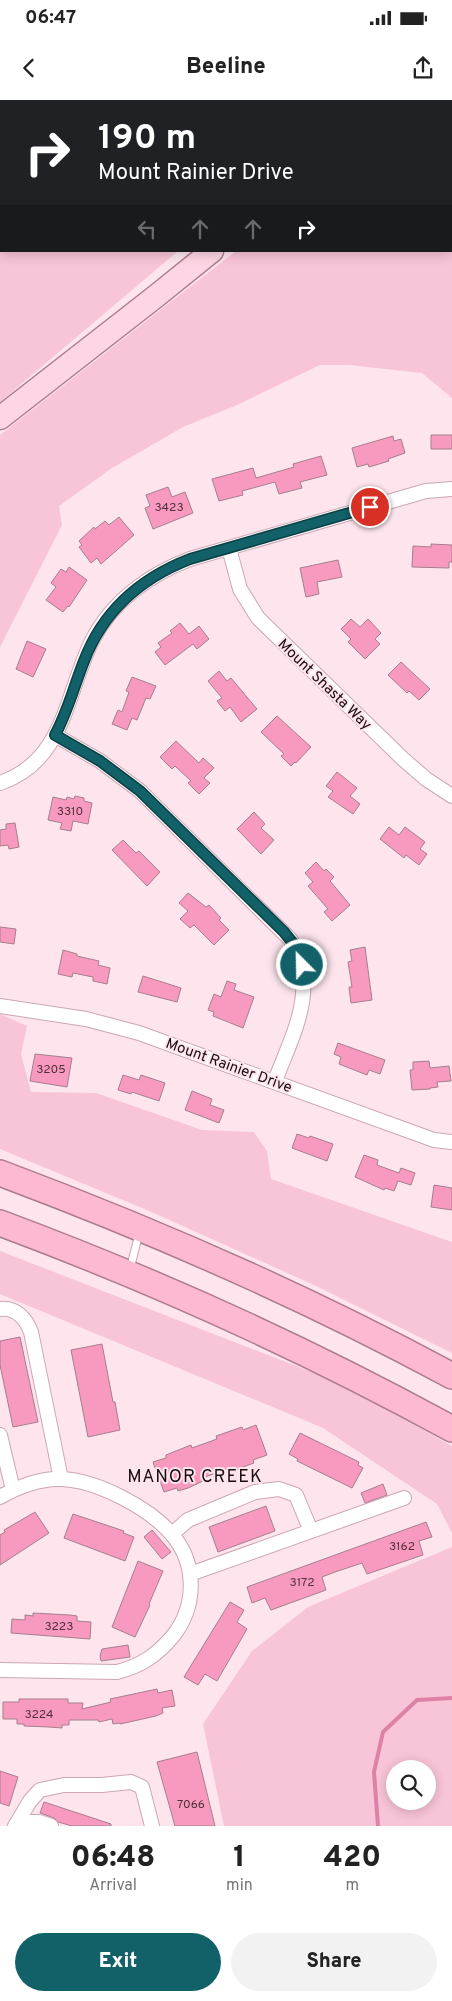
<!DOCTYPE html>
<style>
:root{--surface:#fff;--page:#f2f2f2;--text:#222;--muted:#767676;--accent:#126169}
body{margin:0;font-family:Overpass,sans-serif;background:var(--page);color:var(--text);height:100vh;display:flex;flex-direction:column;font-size:19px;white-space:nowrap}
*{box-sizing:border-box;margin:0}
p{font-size:16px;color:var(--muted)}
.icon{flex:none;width:28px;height:28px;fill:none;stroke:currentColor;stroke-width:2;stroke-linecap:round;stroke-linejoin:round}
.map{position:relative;height:1726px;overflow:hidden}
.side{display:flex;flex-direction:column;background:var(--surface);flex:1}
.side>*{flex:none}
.guide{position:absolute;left:0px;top:0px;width:452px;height:152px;box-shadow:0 2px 12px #0003;background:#202124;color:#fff;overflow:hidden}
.fabs{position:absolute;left:386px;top:1660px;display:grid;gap:10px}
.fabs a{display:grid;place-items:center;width:50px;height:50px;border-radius:50%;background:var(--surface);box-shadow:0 2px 12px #0003;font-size:25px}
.pin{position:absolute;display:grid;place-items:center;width:42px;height:42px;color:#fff;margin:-21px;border:2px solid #fff;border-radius:50%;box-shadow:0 1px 5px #0007}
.me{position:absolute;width:55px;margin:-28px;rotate:337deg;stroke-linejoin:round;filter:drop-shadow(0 0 4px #0008)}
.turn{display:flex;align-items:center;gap:18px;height:105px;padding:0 15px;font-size:22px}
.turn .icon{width:65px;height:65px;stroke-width:2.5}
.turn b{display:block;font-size:35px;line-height:42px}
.lanes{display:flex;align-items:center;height:48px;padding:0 15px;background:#0003;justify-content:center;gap:25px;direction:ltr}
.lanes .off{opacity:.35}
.eta{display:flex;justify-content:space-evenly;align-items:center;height:85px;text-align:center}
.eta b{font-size:30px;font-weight:800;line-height:35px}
.cta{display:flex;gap:10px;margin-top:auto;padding:10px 15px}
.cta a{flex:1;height:58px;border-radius:30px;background:var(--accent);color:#fff;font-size:20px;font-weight:800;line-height:58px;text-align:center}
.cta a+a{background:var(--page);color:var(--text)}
.status{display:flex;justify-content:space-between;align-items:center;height:35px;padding:0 25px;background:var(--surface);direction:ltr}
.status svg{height:14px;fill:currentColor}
header{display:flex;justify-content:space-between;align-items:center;height:65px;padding:0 15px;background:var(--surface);font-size:22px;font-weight:800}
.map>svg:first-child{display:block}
.green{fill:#f8c4d7;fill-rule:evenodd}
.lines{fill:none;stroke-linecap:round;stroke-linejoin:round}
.stream{stroke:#dd82a6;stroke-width:4}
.building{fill:#f89abf;stroke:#a47f8c}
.service-casing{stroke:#cca6b3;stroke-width:9}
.minor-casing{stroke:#cca6b3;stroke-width:16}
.primary-casing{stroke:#ad7c8e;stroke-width:25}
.motorway-casing{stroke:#ad7c8e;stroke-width:28}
.service{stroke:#fff;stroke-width:7}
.minor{stroke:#fff;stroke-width:14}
.primary{stroke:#fed5e4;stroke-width:22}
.motorway{stroke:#fdb9d2;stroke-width:25}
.route-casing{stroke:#0c3f44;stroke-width:12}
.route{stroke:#126169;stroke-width:9}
.labels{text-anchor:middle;stroke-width:4;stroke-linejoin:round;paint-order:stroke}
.number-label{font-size:12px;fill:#51303c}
.street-label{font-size:15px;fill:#190c11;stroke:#fee5ed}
.quarter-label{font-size:18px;letter-spacing:1px;fill:#190c11;stroke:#fee5ed}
</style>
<div class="status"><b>06:47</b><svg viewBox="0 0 49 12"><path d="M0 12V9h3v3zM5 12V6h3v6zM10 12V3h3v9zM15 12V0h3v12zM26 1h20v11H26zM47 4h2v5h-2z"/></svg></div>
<header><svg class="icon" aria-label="back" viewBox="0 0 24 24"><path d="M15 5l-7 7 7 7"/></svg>Beeline<svg class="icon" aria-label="share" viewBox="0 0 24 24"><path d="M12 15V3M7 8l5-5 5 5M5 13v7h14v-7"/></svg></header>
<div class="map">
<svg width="452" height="1726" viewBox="0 0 452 1726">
<rect width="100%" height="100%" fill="#fee5ed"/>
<path class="green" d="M0,0H355L1,1V151H178L0,302Z
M415,0H452V298L422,273L349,265H320L237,305L183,327L112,368L59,406L62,425L0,547V335L236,151H451V1H414Z
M0,914L27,926L21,954L31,992L96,993L202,1030L254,1032L267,1051L271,1079L452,1142V1253L314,1185L154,1113L0,1049Z
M0,1151L340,1283L452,1346V1433L437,1404L323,1328L0,1194Z
M452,1447V1726H224L203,1624L252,1551L308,1507ZM395,1669H428V1701H395Z"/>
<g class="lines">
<path class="stream" d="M378,1726L374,1672L383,1632L417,1600L452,1598"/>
</g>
<path class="building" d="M431,335H452V349H431Z
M393,336L394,341L401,339L405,353L388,359L389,361L369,367L368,364L357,367L352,348Z
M321,356L327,375L300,382L302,388L279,394L275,382L242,391L243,395L219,401L212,379L253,368L256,378L294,367L293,364Z
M168,387L172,397L185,392L193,413L153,429L145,408L150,406L146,395Z
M119,417L134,435L101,464L97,458L91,463L79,447L82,445L79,441L94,427L95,429L105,421L109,425Z
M431,444L452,445V462H449V468L412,467L413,446L431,447Z
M338,460L342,477L317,482L319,494L306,497L300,468Z
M69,467L87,480L69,507L68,506L63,512L46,500L56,487L51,483L61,469L66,472Z
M351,519L360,527L368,519L381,533L375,539L380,544L365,559L348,542L351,539L341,529Z
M180,523L189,534L199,526L209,539L197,549L193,544L165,565L155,552L161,547L158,543L172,533L170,531Z
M27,541L46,549L33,577L16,569Z
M401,562L430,589L419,600L409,591L407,593L388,575Z
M219,571L227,581L231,578L257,609L241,622L230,607L225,611L217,601L222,598L208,581Z
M132,577L156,586L150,599L146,598L137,620L132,618L127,630L112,624L118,610L122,612L129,592L126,591Z
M277,616L311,647L296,663L295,662L291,666L281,656L284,654L261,632Z
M176,641L199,663L203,658L214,668L204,678L210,683L199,694L188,683L191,681L175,666L172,669L160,657Z
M337,672L357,688L350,696L360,704L353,714L328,697L333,691L326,686Z
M75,696L84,698V701L92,703L88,724L73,721L71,731L60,729L62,723L48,720L53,697L66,700L67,697L74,699Z
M254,712L265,724L261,728L274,740L261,754L237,729Z
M15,723L19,747L9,749L8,745L0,746V730L6,729V724Z
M389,727L399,735L405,727L425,742L420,749L427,754L419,765L406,755L404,758L380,739Z
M123,740L136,753L139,751L160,772L147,786L112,750Z
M316,762L324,771L326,769L334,777L330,781L350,805L332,821L324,812L328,809L308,786L313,782L305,773Z
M188,793L206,807L209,805L221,818L219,820L229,830L214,845L194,825L190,828L180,819L188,811L179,803Z
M0,827L16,829L14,844L0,842Z
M365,847L372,900L351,903L349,887H352L348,862L352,861L350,850Z
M63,850L77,854V856L99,861L98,865L110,868L107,884L93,881V877L73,873L72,877L58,874Z
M143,876L181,888L177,902L138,892Z
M227,881L236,884L234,890L254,897L243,928L213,916L214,912L208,910L214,894L221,897Z
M338,943L385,960L380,974L369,970L367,975L339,964L341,957L334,954Z
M35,954L72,958L67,987L30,981Z
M429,961L430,968L449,966L451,981L437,982L438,987L430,988V989L412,990L410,970H413V962Z
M123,975L139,980L141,975L165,983L159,1001L132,992L131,994L118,990Z
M192,991L212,999L210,1005L224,1010L219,1023L185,1010Z
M297,1034L309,1038L310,1036L333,1044L327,1061L292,1048Z
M364,1055L378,1060L377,1065L399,1073L401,1068L415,1073L411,1085L398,1081L394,1091L385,1088L384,1090L355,1077Z
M434,1085L452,1088V1110L431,1107Z
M20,1237L38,1322L13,1327L0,1265V1241Z
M102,1244L113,1302H115L120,1330L88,1337L71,1250Z
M256,1325L267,1355L253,1360L254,1363L229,1372L228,1369L202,1378L203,1381L188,1388L178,1391L177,1388L164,1392L153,1362L166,1358V1355L191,1345L192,1348L217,1339L216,1336L242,1327L243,1330Z
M300,1333L359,1362L358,1365L363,1368L352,1388L297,1361L298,1359L289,1354Z
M383,1384L387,1395L365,1403L361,1393Z
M266,1406L275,1431L218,1452L209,1427Z
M35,1412L49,1433L0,1465V1435L5,1432L4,1430Z
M73,1414L124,1431L123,1433L134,1437L125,1461L64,1438Z
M426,1422L432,1437L419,1441L423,1455L367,1474L362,1463L335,1472L322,1477L326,1490L271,1510L265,1498L252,1503L247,1487Z
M152,1430L171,1452L162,1459L144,1437Z
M138,1461L163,1471L149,1504L150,1505L135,1537L112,1527Z
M230,1502L244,1510L237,1522L247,1529L217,1581L205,1574L198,1585L184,1577Z
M33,1513L70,1515L77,1516V1521L91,1522L90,1539L11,1533L12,1519L25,1520V1515L33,1516Z
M128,1545L130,1557L101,1561L100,1556L102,1549Z
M157,1589L158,1593L172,1590L175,1606L162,1608L163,1613L156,1616L120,1624V1623L113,1624L112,1619L99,1622L98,1620H69V1625H62V1628L49,1627L24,1626V1624H17V1619H3V1602H19V1599H68V1603H83L82,1609L111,1602L110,1599Z
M197,1652L215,1726H175L157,1662Z
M0,1671L18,1677L9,1706L0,1703Z
M44,1702L111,1724V1726H72L58,1722L54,1718L40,1713Z"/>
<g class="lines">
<g class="service-casing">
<path id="service" d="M130,1169L139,1134"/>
</g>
<g class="minor-casing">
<path id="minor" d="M229,448L240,489L258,518L403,659L426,679L452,696
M55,635L100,661L140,691L290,839C320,888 293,933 275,981
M0,683C65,661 66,593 92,541C112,501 150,474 190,459L426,391L452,389
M0,906L86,919L139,933L434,1040L452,1042
M0,1209C16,1207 26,1219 31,1232L61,1379
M0,1335L13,1390
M0,1397C17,1387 41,1378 61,1379C97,1380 152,1409 174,1437C197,1466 196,1507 173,1536C157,1555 141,1566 117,1572L0,1570
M172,1434L188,1420L255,1392L279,1389L296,1395L311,1431
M190,1474L404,1398
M19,1722H39L51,1726
M15,1726L30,1701L40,1690L64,1685H102L131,1682L142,1687L152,1726"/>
</g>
<g class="primary-casing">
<path id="primary" d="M387,1L388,0
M0,318L155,197L212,151"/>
</g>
<g class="motorway-casing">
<path id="motorway" d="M0,1073C155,1131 306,1197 452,1276
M0,1123C156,1181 306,1249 452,1329"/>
</g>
<use href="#service" class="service"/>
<use href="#minor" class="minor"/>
<use href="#primary" class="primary"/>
<use href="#motorway" class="motorway"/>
</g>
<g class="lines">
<g class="route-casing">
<path id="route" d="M302,865L296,847L284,832L140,691L100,661L55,635C68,611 74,586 84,561C103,511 141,478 190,459L370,407"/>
</g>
<use href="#route" class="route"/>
</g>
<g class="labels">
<g class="number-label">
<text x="169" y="411">3423</text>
<text x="70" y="715">3310</text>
<text x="51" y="973">3205</text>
<text x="402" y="1450">3162</text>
<text x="302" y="1486">3172</text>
<text x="59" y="1530">3223</text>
<text x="39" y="1618">3224</text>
<text x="191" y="1708">7066</text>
</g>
<g class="street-label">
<text transform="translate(325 584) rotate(44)" y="5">Mount Shasta Way</text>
<text transform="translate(229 965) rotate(20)" y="5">Mount Rainier Drive</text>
</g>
<g class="quarter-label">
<text x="195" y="1382">MANOR CREEK</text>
</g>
</g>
</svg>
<div class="fabs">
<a><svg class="icon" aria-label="search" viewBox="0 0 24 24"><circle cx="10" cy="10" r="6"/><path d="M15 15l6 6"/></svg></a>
</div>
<div class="pin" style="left:370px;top:407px;background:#d93025"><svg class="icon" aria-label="arrive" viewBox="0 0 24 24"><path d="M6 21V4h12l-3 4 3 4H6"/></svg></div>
<svg class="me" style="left:302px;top:865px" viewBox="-20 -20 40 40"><circle r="17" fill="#126169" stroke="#fff" stroke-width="3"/><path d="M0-11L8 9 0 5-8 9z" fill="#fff"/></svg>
<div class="guide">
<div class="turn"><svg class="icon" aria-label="right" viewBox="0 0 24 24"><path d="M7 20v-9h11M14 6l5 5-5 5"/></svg><div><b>190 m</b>Mount Rainier Drive</div></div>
<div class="lanes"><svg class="icon off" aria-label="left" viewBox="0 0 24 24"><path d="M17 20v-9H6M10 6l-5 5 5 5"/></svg><svg class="icon off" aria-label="ahead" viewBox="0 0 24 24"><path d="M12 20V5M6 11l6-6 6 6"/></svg><svg class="icon off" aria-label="ahead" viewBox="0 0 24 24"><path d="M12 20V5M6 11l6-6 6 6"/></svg><svg class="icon" aria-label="right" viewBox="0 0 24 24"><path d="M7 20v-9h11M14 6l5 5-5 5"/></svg></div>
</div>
</div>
<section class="side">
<div class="eta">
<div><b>06:48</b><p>Arrival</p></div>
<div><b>1</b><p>min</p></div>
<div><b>420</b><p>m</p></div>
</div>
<div class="cta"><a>Exit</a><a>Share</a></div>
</section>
